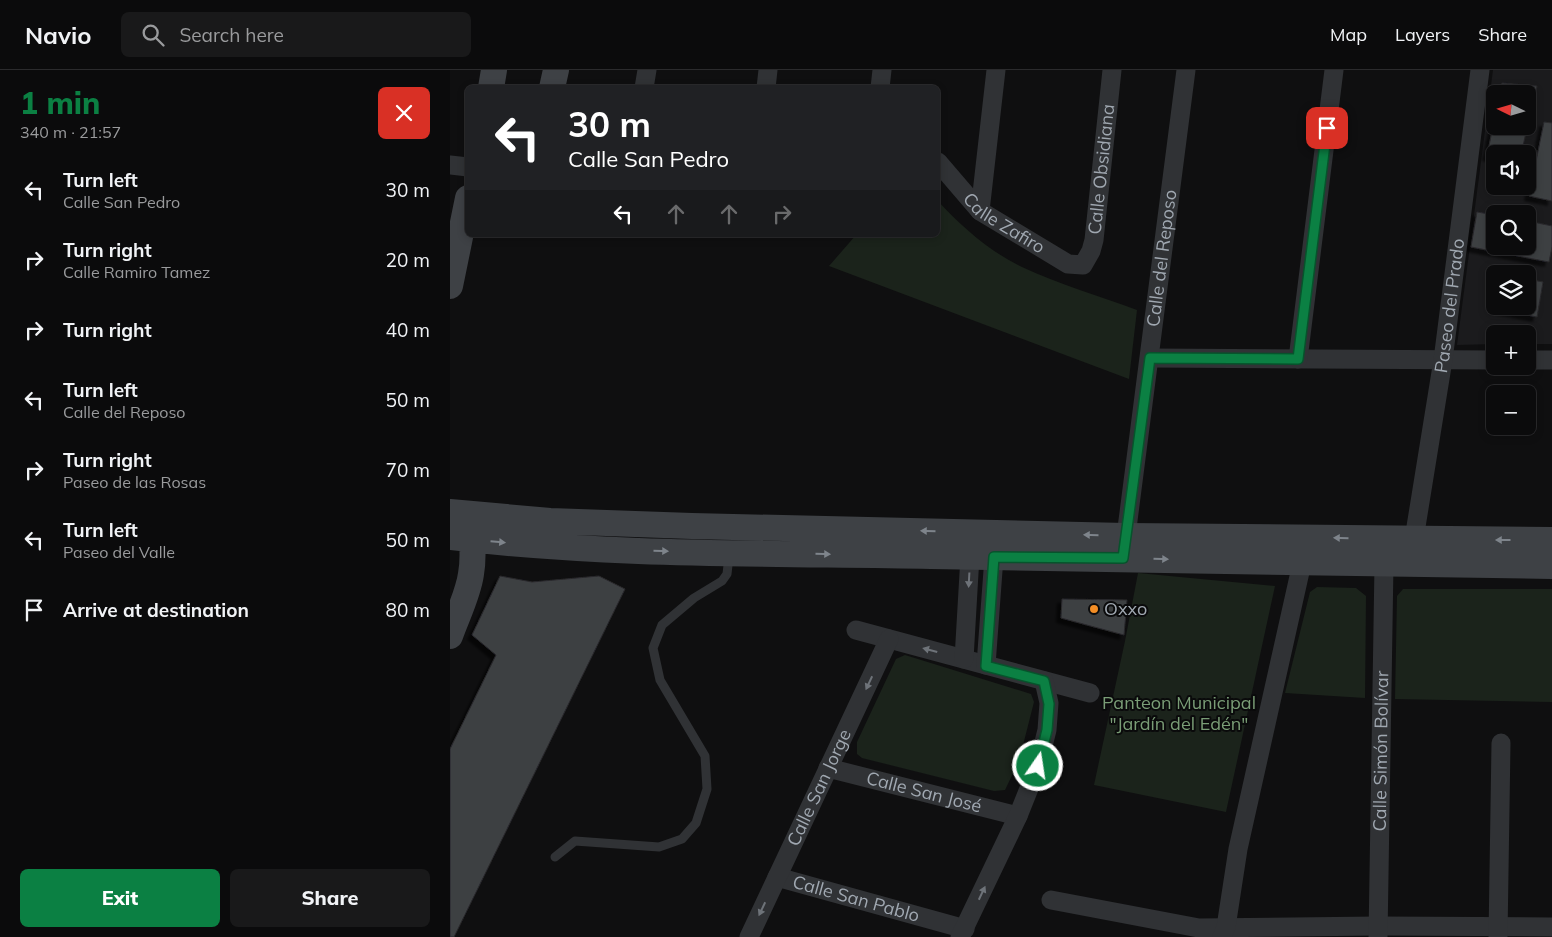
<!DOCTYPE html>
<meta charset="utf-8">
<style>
:root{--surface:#0b0b0c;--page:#19191a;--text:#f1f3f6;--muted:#9a9b9d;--line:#2b2b2d;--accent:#0b8043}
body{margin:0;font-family:Mulish,sans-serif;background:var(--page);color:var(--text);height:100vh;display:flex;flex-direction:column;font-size:19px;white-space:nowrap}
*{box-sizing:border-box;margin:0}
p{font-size:16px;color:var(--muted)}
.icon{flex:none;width:28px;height:28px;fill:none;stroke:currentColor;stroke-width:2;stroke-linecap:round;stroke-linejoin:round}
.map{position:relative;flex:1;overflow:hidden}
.sheet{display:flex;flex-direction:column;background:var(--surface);width:450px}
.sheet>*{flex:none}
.guide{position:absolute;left:15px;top:15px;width:475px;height:152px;border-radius:8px;box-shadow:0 2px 8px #0003,0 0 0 1px var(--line);background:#202124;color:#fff;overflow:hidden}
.needle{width:32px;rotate:275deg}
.buttons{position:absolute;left:1036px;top:15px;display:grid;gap:10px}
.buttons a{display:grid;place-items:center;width:50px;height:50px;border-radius:8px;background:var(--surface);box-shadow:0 2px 8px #0003,0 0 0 1px var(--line);font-size:25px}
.pin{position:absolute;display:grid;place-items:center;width:42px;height:42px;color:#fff;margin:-21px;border-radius:10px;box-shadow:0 2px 8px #0006}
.me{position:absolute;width:55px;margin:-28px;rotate:13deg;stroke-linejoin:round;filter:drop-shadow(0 0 4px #0008)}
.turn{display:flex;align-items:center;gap:18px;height:105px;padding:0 20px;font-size:22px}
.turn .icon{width:65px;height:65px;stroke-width:2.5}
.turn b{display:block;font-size:35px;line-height:42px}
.lanes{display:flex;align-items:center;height:48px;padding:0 20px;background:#0003;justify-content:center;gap:25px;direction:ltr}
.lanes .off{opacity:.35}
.round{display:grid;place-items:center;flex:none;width:52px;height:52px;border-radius:8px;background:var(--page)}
.head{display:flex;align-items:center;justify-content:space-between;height:85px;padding:0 20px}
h1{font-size:30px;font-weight:800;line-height:38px;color:var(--accent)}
.primary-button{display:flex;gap:10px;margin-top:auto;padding:10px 20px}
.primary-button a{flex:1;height:58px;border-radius:8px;background:var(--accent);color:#fff;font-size:20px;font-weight:800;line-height:58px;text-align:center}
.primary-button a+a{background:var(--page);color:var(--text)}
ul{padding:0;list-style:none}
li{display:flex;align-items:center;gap:15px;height:70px;padding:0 20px}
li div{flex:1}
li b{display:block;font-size:19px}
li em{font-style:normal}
header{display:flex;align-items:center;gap:30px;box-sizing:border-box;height:70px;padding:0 25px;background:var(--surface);border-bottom:1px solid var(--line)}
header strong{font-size:24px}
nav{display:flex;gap:28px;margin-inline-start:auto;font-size:18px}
.search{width:350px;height:45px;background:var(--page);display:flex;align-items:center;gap:12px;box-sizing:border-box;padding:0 18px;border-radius:8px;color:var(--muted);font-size:19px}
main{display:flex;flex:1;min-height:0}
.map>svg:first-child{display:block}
.built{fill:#1b1b1d;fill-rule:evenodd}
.green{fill:#1b231b}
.building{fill:#3e3f43;stroke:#29292c;filter:url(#shadow)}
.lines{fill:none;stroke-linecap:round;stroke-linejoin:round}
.lane{stroke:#303235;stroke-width:9}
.street{stroke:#303235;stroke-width:19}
.secondary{stroke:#3e4145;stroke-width:26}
.oneway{fill:#7e848b}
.oneway2{fill:#6e7379}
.route-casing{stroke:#07532c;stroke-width:12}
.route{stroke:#0b8043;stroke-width:9}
.poi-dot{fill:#f38d25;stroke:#0a0a0b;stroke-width:2}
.labels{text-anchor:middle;stroke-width:4;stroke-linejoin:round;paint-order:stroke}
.street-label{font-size:18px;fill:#a0a8b1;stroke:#0a0a0b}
.poi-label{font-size:18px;fill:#a0a8b1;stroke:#0a0a0b;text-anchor:start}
.park-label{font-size:18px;fill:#7a9d76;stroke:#0a0a0b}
</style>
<header>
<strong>Navio</strong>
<div class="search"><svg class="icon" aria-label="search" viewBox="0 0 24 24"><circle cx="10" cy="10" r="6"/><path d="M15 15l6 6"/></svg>Search here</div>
<nav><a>Map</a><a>Layers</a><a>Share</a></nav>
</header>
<main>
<section class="sheet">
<div class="head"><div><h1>1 min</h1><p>340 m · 21:57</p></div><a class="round" style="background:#d93025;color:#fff"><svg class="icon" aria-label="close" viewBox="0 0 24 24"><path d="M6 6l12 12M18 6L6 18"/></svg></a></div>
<ul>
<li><svg class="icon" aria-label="left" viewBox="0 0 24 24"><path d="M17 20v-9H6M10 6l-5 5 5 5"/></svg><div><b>Turn left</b><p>Calle San Pedro</p></div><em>30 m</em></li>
<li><svg class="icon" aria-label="right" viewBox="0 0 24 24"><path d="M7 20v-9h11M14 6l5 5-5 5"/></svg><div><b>Turn right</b><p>Calle Ramiro Tamez</p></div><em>20 m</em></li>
<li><svg class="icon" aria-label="right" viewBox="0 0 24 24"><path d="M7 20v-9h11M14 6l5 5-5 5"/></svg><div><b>Turn right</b></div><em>40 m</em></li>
<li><svg class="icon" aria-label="left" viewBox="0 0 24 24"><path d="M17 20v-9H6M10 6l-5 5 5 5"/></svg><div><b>Turn left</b><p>Calle del Reposo</p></div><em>50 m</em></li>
<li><svg class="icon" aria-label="right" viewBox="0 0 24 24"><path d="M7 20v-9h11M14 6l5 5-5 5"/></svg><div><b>Turn right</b><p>Paseo de las Rosas</p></div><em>70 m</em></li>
<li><svg class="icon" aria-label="left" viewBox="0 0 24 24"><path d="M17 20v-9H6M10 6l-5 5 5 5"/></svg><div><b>Turn left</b><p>Paseo del Valle</p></div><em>50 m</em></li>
<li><svg class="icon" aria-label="arrive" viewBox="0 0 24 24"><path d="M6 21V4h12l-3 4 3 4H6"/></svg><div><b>Arrive at destination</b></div><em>80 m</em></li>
</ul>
<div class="primary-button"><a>Exit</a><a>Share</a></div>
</section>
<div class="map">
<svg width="1102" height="867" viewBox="0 0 1102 867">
<defs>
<filter id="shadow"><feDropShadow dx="-4.5" dy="4.5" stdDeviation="1" flood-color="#0009"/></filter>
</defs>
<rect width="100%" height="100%" fill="#0f0f10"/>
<path class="built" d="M1043,0H1102V274H1078V264H1045V274L1007,275ZM1045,24H1078V56H1045ZM1045,84H1078V116H1045ZM1045,144H1078V176H1045ZM1045,204H1078V236H1045Z"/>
<path class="green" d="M488,131C512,157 539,181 572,197C609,214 649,226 687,240L679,309L379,196L406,165H488Z
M688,503L825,516L776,742L644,715L675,571Z
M867,517L906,518L916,526L915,628L835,623L860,522Z
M953,519H1102V632L945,629L947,526Z
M455,585L581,624L584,632L569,691L555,720L544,721L412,688L407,684V672L446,589Z"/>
<path class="building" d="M1052,13L1087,16L1071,84H1045V88L1037,86L1045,46V56H1078V24H1050Z
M1094,52L1102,53V131L1079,126Z
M1027,142L1045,145V176H1078V151L1102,156V177L1099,192L1021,177Z
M1078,209L1093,212L1087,247L1045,239V236H1078Z
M50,506L82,512L149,506L175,519L4,867H0V679L46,585L22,565Z
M612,529L677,530L674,565L611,548Z"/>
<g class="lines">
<path class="lane" d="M105,787L125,771L209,777L232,769L246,753L257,719L255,686L210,610L203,578L212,555L244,528L272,511L277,504L279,486"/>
<g class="street">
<path d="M194,18L197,0"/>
<path d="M316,18L318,0"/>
<path d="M430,18L432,0"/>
<path id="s1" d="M488,92L530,141L618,194L633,195L641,181L644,170L662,0"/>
<path d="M0,95L18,97"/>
<path d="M530,141L546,0"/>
<path d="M700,288L1045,290"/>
<path d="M848,289L884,0"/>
<path d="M1078,290H1102"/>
<path id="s2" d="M676,466L736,0"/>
<path id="s3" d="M964,469L993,290L1030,0"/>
<path d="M406,560L640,623"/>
<path d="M514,589L520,486"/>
<path d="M536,595L544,487"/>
<path id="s4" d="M378,698L568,746"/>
<path id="s5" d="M327,807L515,859"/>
<path d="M601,830L749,858L928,856L1102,857"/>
<path id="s6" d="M299,867L439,569"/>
<path d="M510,867L568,746L588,696L597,660L599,633L594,611"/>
<path d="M772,867L776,857L788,779L852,493"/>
<path id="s7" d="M928,867L934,494"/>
<path d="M1048,867L1051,673"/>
</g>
<path class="secondary" d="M41,18L44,0
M102,18L106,0
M0,216L18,128
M0,442L100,451L242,456L676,466L1102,470
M0,467C159,486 321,483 481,486C688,489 895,494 1102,496
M0,566C7,546 18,525 21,504C24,487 22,470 20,453"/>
</g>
<defs><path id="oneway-solid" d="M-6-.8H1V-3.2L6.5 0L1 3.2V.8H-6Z" transform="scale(1.25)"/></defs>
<g class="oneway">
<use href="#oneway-solid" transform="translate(478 461) rotate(-179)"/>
<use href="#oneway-solid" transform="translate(641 465) rotate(-179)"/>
<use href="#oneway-solid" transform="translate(891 468) rotate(-179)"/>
<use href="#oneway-solid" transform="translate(1053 470) rotate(-180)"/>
<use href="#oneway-solid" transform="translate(48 472) rotate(5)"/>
<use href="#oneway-solid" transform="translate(211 481) rotate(1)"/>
<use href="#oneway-solid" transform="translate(373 484) rotate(1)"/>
<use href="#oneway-solid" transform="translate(711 489) rotate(2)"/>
</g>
<g class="oneway2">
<use href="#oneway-solid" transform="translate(519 510) rotate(93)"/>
<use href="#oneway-solid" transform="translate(480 580) rotate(-165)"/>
<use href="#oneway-solid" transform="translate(419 613) rotate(115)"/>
<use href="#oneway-solid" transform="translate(532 823) rotate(-65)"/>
<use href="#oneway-solid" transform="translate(312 839) rotate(115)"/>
</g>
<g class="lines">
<g class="route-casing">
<path id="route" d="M588,696L597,660L599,634L594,611L536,596L544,487L673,488L700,288L848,289L877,58"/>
</g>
<use href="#route" class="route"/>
</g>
<circle class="poi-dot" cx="644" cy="539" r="5"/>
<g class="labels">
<g class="street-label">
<text dy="6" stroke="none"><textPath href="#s1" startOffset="281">Calle Obsidiana</textPath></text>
<text dy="6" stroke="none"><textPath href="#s1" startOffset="91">Calle Zafiro</textPath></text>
<text dy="6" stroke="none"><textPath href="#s2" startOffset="280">Calle del Reposo</textPath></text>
<text dy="6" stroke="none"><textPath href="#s3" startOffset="236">Paseo del Prado</textPath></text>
<text dy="6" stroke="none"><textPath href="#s7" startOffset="186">Calle Simón Bolívar</textPath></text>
<text dy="6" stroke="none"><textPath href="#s6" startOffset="165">Calle San Jorge</textPath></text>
<text dy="6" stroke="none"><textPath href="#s4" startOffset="99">Calle San José</textPath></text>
<text dy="6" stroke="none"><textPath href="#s5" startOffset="82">Calle San Pablo</textPath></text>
</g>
<g class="poi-label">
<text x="654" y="545">Oxxo</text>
</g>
<g class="park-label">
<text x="729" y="639">Panteon Municipal<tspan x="729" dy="21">"Jardín del Edén"</tspan></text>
</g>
</g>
</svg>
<div class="buttons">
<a><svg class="needle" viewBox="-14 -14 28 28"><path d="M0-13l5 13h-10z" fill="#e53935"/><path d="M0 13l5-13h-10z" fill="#9a9b9d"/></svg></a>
<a><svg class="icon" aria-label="sound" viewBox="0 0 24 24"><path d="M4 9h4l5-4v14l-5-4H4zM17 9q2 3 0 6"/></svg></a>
<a><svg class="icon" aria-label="search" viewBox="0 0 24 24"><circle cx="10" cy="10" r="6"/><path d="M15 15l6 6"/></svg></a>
<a><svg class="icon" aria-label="layers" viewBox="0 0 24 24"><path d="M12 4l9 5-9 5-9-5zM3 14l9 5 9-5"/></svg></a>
<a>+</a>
<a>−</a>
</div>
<div class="pin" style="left:877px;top:58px;background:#d93025"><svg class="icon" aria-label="arrive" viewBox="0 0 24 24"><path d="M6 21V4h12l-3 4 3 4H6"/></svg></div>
<svg class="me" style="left:588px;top:696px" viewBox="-20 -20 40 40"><circle r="17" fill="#0b8043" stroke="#fff" stroke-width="3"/><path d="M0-11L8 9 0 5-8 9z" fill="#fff"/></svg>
<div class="guide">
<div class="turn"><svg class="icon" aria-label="left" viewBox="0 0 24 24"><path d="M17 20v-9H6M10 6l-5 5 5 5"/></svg><div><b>30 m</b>Calle San Pedro</div></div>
<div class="lanes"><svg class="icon" aria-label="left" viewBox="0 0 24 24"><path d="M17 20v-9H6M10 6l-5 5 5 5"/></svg><svg class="icon off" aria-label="ahead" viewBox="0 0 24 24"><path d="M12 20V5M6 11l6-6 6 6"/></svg><svg class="icon off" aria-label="ahead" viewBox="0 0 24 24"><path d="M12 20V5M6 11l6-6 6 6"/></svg><svg class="icon off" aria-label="right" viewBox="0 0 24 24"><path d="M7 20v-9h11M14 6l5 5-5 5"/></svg></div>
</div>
</div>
</main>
